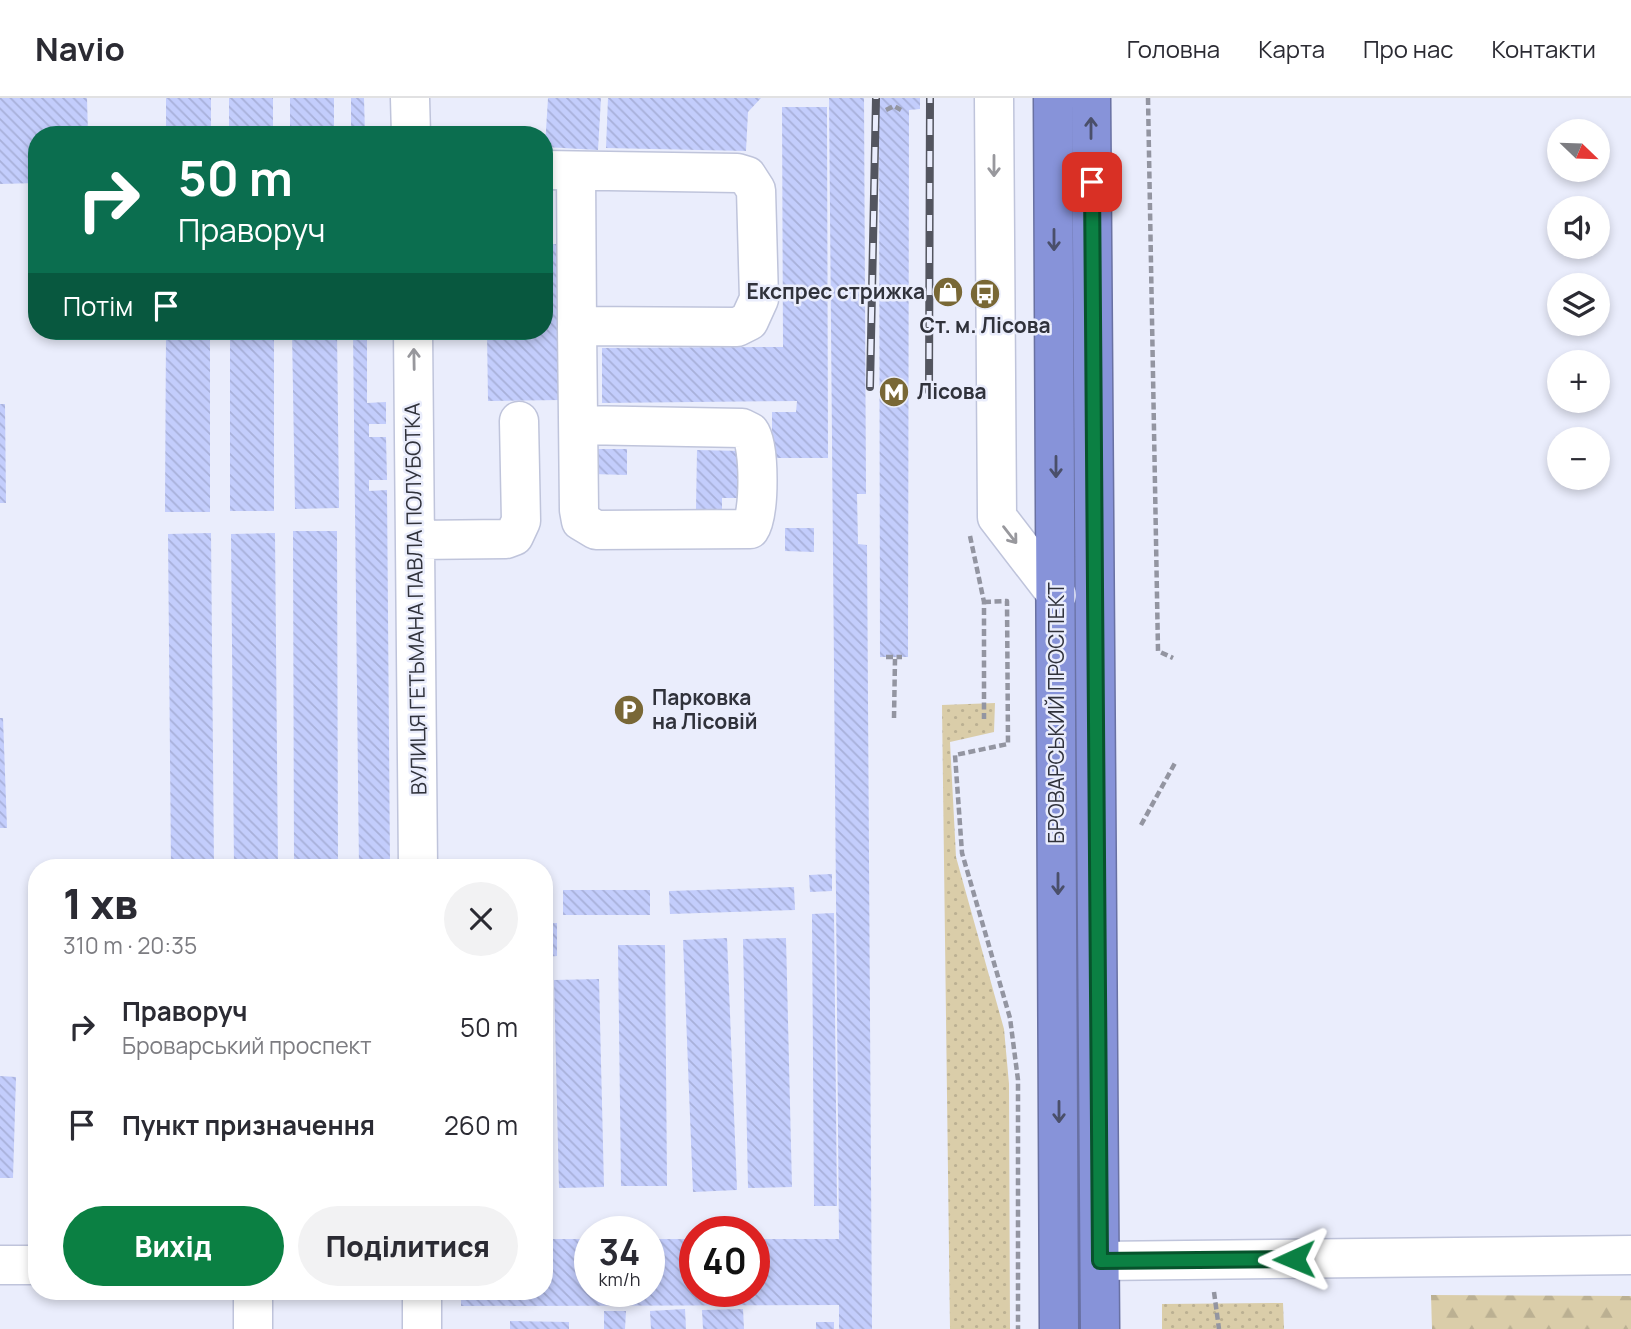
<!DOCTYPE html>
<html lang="uk">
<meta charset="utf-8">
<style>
:root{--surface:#fff;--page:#f2f2f3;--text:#2b2b33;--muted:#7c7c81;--line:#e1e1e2;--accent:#0b8043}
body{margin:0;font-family:Manrope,sans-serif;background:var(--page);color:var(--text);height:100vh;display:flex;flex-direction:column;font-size:26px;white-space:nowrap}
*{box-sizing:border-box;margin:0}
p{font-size:23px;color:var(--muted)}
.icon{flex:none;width:38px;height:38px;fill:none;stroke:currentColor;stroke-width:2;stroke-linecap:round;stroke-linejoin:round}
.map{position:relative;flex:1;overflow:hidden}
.details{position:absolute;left:28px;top:761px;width:525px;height:441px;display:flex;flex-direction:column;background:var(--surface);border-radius:28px;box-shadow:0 4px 10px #0003}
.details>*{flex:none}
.guide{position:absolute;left:28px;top:28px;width:525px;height:214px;border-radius:28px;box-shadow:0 4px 10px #0003;background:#0b6e4f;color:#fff;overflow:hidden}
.needle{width:46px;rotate:113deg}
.controls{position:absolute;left:1547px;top:21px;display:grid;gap:14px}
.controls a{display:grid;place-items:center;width:63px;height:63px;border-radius:50%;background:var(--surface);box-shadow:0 4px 10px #0003;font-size:35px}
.speed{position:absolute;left:574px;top:1118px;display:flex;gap:14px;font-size:35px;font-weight:700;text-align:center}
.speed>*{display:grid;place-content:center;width:91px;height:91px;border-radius:50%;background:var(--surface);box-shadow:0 4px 10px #0003;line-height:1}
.speed small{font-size:18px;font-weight:400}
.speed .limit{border:10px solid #d22;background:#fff;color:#111}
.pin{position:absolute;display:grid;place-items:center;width:60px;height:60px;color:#fff;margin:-30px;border-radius:14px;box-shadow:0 4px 10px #0006}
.me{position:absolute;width:77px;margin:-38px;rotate:269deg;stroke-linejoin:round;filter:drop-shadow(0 0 5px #0008)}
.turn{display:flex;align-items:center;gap:24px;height:147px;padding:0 35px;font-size:32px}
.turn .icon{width:91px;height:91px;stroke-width:2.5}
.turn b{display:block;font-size:49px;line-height:60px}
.then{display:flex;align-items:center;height:66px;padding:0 35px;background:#0003;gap:14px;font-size:26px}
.round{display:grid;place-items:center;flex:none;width:74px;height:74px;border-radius:37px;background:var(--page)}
.overview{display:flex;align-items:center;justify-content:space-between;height:119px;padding:0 35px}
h1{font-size:42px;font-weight:800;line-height:52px}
.cta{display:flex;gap:14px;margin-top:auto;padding:14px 35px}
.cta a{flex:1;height:80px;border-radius:42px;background:var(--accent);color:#fff;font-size:28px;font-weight:800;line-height:80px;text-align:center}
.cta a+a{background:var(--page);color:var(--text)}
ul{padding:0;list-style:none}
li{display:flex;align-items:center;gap:21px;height:98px;padding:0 35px}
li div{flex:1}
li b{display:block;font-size:26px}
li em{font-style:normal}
header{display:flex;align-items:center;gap:42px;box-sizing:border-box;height:98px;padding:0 35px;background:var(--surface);border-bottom:2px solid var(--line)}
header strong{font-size:33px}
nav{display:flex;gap:38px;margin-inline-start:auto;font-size:24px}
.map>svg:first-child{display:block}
.grass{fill:url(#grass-dots)}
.forest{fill:url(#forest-firs)}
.building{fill:url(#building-back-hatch)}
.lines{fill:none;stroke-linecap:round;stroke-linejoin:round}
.minor-casing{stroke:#bfc4db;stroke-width:41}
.highway-casing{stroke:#6971a2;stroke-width:41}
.path{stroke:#9395a1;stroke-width:4.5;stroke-dasharray:7 3.5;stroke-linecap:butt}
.minor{stroke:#fff;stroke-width:38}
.highway{stroke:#8793d9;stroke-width:38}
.rail-casing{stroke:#53555f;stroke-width:8}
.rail{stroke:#eaedfc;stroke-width:5;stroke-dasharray:16;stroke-linecap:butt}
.oneway{stroke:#4a4f6a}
.oneway2{stroke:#98989d}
.route-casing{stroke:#07532c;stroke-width:18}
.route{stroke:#0b8043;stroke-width:12}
.labels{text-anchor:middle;stroke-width:5;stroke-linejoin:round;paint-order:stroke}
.poi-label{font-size:21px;font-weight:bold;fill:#30323b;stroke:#eaedfc;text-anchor:start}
.street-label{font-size:21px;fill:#30323b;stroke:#eaedfc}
</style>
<header>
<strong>Navio</strong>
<nav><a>Головна</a><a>Карта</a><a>Про нас</a><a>Контакти</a></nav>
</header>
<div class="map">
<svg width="1631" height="1231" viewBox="0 0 1631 1231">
<defs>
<pattern id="grass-dots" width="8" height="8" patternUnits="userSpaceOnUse" patternTransform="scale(1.75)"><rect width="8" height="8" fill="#dacda9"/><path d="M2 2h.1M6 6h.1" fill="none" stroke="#bbb092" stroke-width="1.8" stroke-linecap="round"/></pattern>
<pattern id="forest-firs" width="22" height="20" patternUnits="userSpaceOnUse" patternTransform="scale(1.75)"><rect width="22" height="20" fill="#dacda9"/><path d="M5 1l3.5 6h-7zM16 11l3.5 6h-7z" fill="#bbb092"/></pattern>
<pattern id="building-back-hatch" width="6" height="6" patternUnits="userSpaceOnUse" patternTransform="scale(1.75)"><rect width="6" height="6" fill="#c3cdfc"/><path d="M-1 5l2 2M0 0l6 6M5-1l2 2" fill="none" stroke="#a8b0d9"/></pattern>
</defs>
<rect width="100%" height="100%" fill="#eaedfc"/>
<path class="grass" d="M995,605L994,634L950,644L956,759L1004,931L1009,986L1010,1231H950L942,607Z
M1283,1205L1284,1231H1162V1206Z"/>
<path class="forest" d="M1431,1197L1631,1198V1231H1432Z"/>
<path class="building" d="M0,0H87L88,37H37V85L0,86Z
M166,0H211V37H166Z
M229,0H273V37H229Z
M290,0H334V37H290Z
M351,0H364L365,37H351Z
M548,0H601L598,52L545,49Z
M608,0H761L748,14L746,53L606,50Z
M829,0H864L866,396H857L858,446L867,447L872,1231H839V1207L461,1208V1194H544V1141H590V1194H649V1141H695V1194H754V1141H839Z
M879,0H920V11L909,12L908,559H880Z
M782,9H827L828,360H772V314H796L797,303L602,305V250L783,249Z
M544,146H559L561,302L488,303L487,233H544Z
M166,233H210V414H165Z
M230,233H274V413H230Z
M292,233H337L339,410L295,411Z
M353,233H367V305L386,304V326H369V339H386L387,382H369V393L387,392L390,770H359Z
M0,306H5L6,405H0Z
M592,351H627V377L592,376Z
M697,352L743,353L742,400H722V411H696Z
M785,430H814V454L785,453Z
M293,433H337L338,770H294Z
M211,435L214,770H171L168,436Z
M275,435L278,770H234L231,436Z
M0,620H3L7,730H0Z
M832,776V793L810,794L809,777Z
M794,789L795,812L670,816L669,793Z
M563,792H650V817H563Z
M834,815L837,1108H814L812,816Z
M544,825H557V858L544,859Z
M727,840L737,1092L693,1094L683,842Z
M786,840L792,1089L748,1090L743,841Z
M618,847H665L667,1088H621Z
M599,881L604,1089L559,1090L554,882Z
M0,978L16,979L13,1080H0Z
M685,1211L686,1231H651L650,1213Z
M743,1211L744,1231H703L702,1212Z
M604,1213H626L625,1231H604Z
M510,1223L569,1224V1231H510Z
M816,1224H834V1231H816Z"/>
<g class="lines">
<g class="minor-casing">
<path id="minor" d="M410,0L411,37
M994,0L997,419L1057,497
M544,72L737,75L747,78L756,92L759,201L749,223L737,229L577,228L579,412L581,423L596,432L750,431C760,417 760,347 750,334L742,330L579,327
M576,73L577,228
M413,233L418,770
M416,442L506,441L514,438L521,423L519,323
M1100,1163L1631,1157
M0,1167H37
M253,1231V1194
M422,1231V1194"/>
</g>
<g class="highway-casing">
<path id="highway" d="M1053,0L1059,1231
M1091,0L1100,1231"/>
</g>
<path class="path" d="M1148,0L1158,553L1173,560
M886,12L894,8L901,12
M970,438L984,504V621
M984,504L1007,503L1008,646L955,657L962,755L1010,920L1018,982V1231
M886,559H902
M894,620L895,561
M1141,727L1175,665
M1214,1194L1219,1231"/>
<use href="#minor" class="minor"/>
<use href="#highway" class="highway"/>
<g class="rail-casing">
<path id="rail" d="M870,289L876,0
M929,293L930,0"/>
</g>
<use href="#rail" class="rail"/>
</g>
<defs><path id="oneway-shaft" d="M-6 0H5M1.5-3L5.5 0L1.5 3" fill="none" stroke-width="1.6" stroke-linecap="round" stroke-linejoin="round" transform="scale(1.75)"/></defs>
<g class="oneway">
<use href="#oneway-shaft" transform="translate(1091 30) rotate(-90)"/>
<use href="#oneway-shaft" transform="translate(1054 142) rotate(90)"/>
<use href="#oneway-shaft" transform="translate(1056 369) rotate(90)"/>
<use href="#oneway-shaft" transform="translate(1058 786) rotate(90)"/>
<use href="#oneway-shaft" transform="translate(1059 1014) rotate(90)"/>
</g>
<g class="oneway2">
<use href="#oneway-shaft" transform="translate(994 68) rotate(90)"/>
<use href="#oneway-shaft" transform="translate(414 261) rotate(-91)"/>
<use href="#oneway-shaft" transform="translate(1010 437) rotate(52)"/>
</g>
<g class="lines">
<g class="route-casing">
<path id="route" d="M1092,84L1100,1163L1294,1161"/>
</g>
<use href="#route" class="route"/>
</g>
<defs>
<g id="shop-disc" transform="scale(1.575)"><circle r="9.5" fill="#796836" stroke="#eaedfc"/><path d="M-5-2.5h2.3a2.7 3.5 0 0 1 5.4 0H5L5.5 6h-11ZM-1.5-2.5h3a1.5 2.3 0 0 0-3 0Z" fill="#fff"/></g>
<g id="bus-disc" transform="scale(1.575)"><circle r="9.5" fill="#796836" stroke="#eaedfc"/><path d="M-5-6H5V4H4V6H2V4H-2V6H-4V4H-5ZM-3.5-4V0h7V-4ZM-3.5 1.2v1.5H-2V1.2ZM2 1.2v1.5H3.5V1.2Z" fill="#fff"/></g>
<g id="metro-disc" transform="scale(1.575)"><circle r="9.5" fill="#796836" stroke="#eaedfc"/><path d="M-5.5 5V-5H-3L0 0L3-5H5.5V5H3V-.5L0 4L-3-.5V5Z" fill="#fff"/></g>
<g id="parking-disc" transform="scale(1.575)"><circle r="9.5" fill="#796836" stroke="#eaedfc"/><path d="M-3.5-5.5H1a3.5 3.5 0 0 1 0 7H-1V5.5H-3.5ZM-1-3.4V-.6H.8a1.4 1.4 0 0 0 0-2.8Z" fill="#fff"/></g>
</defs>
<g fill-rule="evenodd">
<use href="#shop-disc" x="948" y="194"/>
<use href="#bus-disc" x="985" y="196"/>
<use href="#metro-disc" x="894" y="294"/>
<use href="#parking-disc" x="629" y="612"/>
</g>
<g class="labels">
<g class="poi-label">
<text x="925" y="201" text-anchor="end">Експрес стрижка</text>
<text x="985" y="235" text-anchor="middle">Ст. м. Лісова</text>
<text x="917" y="301">Лісова</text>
<text x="652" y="607">Парковка<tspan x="652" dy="24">на Лісовій</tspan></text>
</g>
<g class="street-label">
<text transform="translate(416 501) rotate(-91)" y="7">ВУЛИЦЯ ГЕТЬМАНА ПАВЛА ПОЛУБОТКА</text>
<text transform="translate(1057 615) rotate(-90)" y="7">БРОВАРСЬКИЙ ПРОСПЕКТ</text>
</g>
</g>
</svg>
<div class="controls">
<a><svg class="needle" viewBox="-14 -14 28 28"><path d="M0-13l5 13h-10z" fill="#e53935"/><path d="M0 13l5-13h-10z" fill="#7c7c81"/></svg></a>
<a><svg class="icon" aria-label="sound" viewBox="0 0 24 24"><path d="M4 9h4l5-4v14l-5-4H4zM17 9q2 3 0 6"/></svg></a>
<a><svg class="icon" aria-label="layers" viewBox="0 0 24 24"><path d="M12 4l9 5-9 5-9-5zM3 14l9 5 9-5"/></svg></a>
<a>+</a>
<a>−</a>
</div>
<div class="speed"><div>34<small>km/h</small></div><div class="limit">40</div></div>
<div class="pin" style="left:1092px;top:84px;background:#d93025"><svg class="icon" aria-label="arrive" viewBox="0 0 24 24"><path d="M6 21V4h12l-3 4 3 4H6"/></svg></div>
<svg class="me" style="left:1294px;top:1161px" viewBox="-20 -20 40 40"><path d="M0-17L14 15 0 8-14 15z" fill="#0b8043" stroke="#fff" stroke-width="4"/></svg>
<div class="guide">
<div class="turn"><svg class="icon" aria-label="right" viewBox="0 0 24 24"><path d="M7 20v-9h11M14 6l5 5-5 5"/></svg><div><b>50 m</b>Праворуч</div></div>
<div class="then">Потім<svg class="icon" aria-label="arrive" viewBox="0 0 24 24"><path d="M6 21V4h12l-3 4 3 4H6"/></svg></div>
</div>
<section class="details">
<div class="overview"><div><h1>1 хв</h1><p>310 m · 20:35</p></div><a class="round"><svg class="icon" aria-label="close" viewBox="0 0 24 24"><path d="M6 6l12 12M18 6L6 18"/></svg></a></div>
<ul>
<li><svg class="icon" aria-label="right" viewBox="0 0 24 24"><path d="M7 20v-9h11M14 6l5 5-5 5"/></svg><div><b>Праворуч</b><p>Броварський проспект</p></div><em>50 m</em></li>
<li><svg class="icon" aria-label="arrive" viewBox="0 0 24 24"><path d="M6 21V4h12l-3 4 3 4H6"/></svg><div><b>Пункт призначення</b></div><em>260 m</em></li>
</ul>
<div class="cta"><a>Вихід</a><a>Поділитися</a></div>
</section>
</div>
